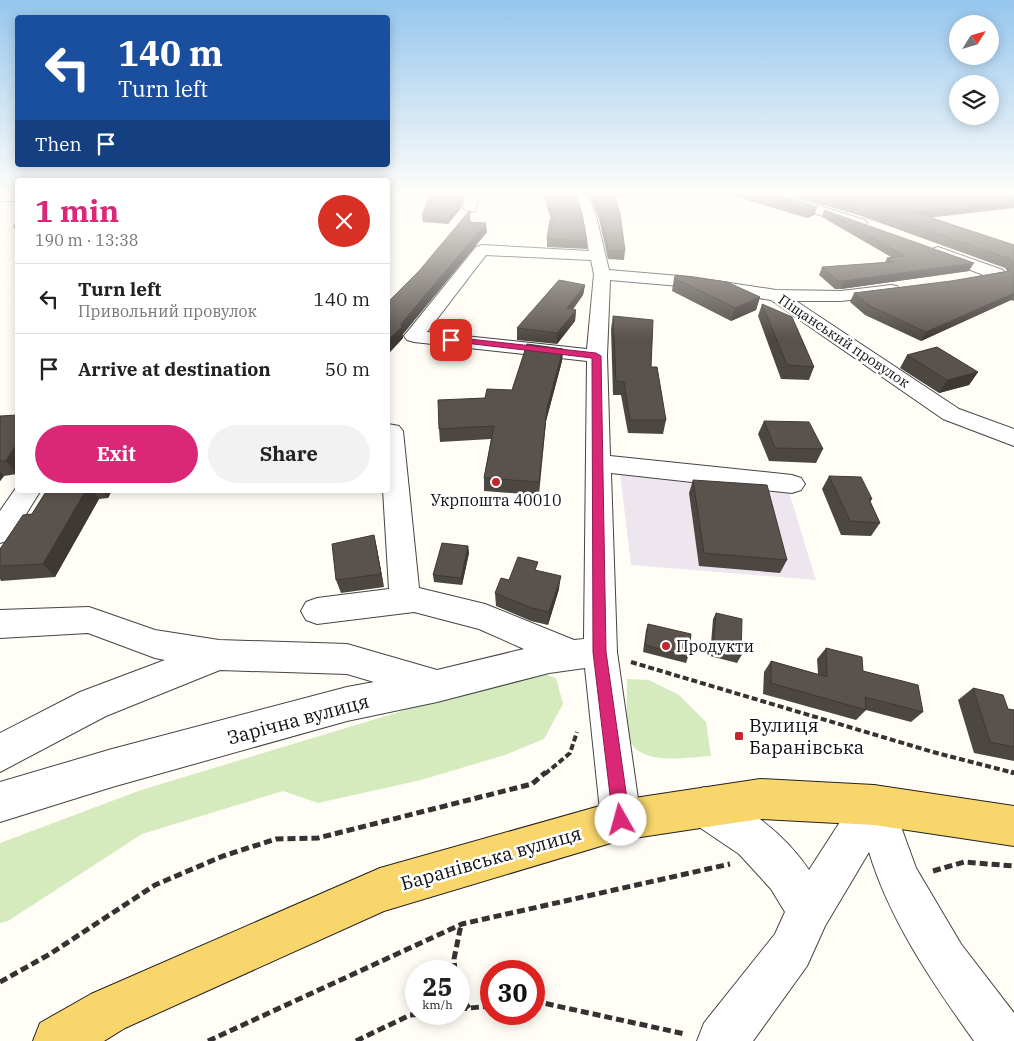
<!DOCTYPE html>
<meta charset="utf-8">
<style>
:root{--surface:#fff;--page:#f2f2f2;--text:#222;--muted:#767676;--line:#e0e0e0;--accent:#db2777}
body{margin:0;font-family:"IBM Plex Serif",serif;background:var(--page);color:var(--text);height:100vh;display:flex;flex-direction:column;font-size:19px;white-space:nowrap}
*{box-sizing:border-box;margin:0}
p{font-size:16px;color:var(--muted)}
.icon{flex:none;width:28px;height:28px;fill:none;stroke:currentColor;stroke-width:2;stroke-linecap:round;stroke-linejoin:round}
.map{position:relative;flex:1;overflow:hidden}
.drawer{position:absolute;left:15px;top:178px;width:375px;height:315px;display:flex;flex-direction:column;background:var(--surface);border-radius:5px;box-shadow:0 2px 12px #0003}
.drawer>*{flex:none}
.top-card{position:absolute;left:15px;top:15px;width:375px;height:152px;border-radius:5px;box-shadow:0 2px 12px #0003;background:#1a4fa0;color:#fff;overflow:hidden}
.needle{width:32px;rotate:53deg}
.controls{position:absolute;left:949px;top:15px;display:grid;gap:10px}
.controls a{display:grid;place-items:center;width:50px;height:50px;border-radius:50%;background:var(--surface);box-shadow:0 2px 12px #0003;font-size:25px}
.speed{position:absolute;left:405px;top:960px;display:flex;gap:10px;font-size:25px;font-weight:700;text-align:center}
.speed>*{display:grid;place-content:center;width:65px;height:65px;border-radius:50%;background:var(--surface);box-shadow:0 2px 12px #0003;line-height:1}
.speed small{font-size:12px;font-weight:400}
.speed .limit{border:8px solid #d22;background:#fff;color:#111}
.pin{position:absolute;display:grid;place-items:center;width:42px;height:42px;color:#fff;margin:-21px;border-radius:10px;box-shadow:0 2px 8px #0006}
.me{position:absolute;width:55px;margin:-28px;rotate:353deg;stroke-linejoin:round;filter:drop-shadow(0 0 4px #0008)}
.turn{display:flex;align-items:center;gap:18px;height:105px;padding:0 20px;font-size:22px}
.turn .icon{width:65px;height:65px;stroke-width:2.5}
.turn b{display:block;font-size:35px;line-height:42px}
.then{display:flex;align-items:center;height:48px;padding:0 20px;background:#0003;gap:10px;font-size:19px}
.round{display:grid;place-items:center;flex:none;width:52px;height:52px;border-radius:26px;background:var(--page)}
.overview{display:flex;align-items:center;justify-content:space-between;height:85px;padding:0 20px}
h1{font-size:30px;font-weight:700;line-height:38px;color:var(--accent)}
.button{display:flex;gap:10px;margin-top:auto;padding:10px 20px}
.button a{flex:1;height:58px;border-radius:30px;background:var(--accent);color:#fff;font-size:20px;font-weight:700;line-height:58px;text-align:center}
.button a+a{background:var(--page);color:var(--text)}
ul{padding:0;list-style:none}
li{display:flex;align-items:center;gap:15px;height:70px;padding:0 20px;border-top:1px solid var(--line)}
li div{flex:1}
li b{display:block;font-size:19px}
li em{font-style:normal}
.map>svg:first-child{display:block}
.industrial{fill:#eee6ef}
.green{fill:#d5ebbd}
.lines{fill:none;stroke-linecap:round;stroke-linejoin:round}
.minor-casing{stroke:#444;stroke-width:2}
.major-casing{stroke:#222;stroke-width:2}
.path-far1{stroke:#333;stroke-width:4;stroke-dasharray:6 3;stroke-linecap:butt}
.path{stroke:#333;stroke-width:5;stroke-dasharray:8 4;stroke-linecap:butt}
.minor{fill:#fff;fill-rule:evenodd}
.major{fill:#f9d66b;fill-rule:evenodd}
.wall{fill:#4d4742}
.shaded-wall{fill:#3f3936}
.building{fill:#5a524d;stroke:#3f3936}
.route{fill:#db2777;stroke:#8e194d}
.poi-dot{fill:#c4262e;stroke:#fff;stroke-width:2}
.labels{text-anchor:middle;stroke-width:5;stroke-linejoin:round;paint-order:stroke}
.far-street-label{font-size:14px;fill:#111;stroke:#fff}
.poi-label{font-size:16px;fill:#111;stroke:#fff}
.near-street-label{font-size:19px;fill:#111;stroke:#fff}
.near-poi-label{font-size:19px;fill:#111;stroke:#fff;text-anchor:start}
</style>
<div class="map">
<svg width="1014" height="1041" viewBox="0 0 1014 1041">
<rect width="100%" height="100%" fill="#fffdf5"/>
<path class="industrial" d="M620,473L789,492L816,580L631,565Z"/>
<path class="green" d="M538,672L556,678L563,704L544,739L505,755L421,780L318,803L283,791L142,834L8,921L0,923V843L141,790L429,703Z
M627,679L649,680L679,695L706,722L711,756C688,757 638,767 629,738C626,728 627,692 627,679Z"/>
<g class="lines">
<g class="minor-casing">
<path id="minor" d="M0,194H18V201H0Z
M465,194H479L475,211L470,212L463,208Z
M574,194H588L597,220L609,270L691,277L776,290L841,291L891,285L897,286L900,290L897,294L891,295L841,301H796L959,409L1014,429V446L943,419L771,300L691,287L610,280L607,356L610,456L792,475L801,478L805,484L801,490L792,493L611,473L617,652L641,820L635,834L621,840L607,834L601,820L585,668L549,673L437,702L347,721L112,787L0,822V782L112,749L347,687L374,682L347,674L220,670L106,716L0,772V733L80,692L165,660L155,658L88,633L0,638V610L89,607L155,630L219,640L347,644L437,670L524,649L479,629L414,612L317,624L306,620L301,611L306,602L317,598L389,589L383,490H388V424L399,426L403,431L419,588L485,604L574,640L584,639L587,361L414,342L407,340L404,336L476,247L482,245L589,251L583,220ZM486,255L591,260L594,274L587,349L427,332Z
M761,194H781L865,220L867,223L865,226H855L763,197Z
M938,247L1003,270L1005,274L1003,278H991L932,255L930,252L932,249Z
M18,485V490H41L10,540L0,543V511Z
M874,785L888,791L916,868L961,944L1014,1013V1041H974C932,982 890,921 869,852L825,926L807,966L753,1041H697L704,1023L775,934L785,912L771,889L739,854L690,821L684,807L690,793L704,787C745,804 784,833 809,870L860,791Z"/>
</g>
<g class="major-casing">
<path id="major" d="M760,779L874,785L1014,806V846L874,825L760,819L621,840L384,911L125,1028L104,1041H33L40,1023L91,994L380,868L621,800Z"/>
</g>
<path class="path-far1" d="M631,662L933,752L1014,773
M545,774L570,753L577,732"/>
<path class="path" d="M1011,772L1014,773
M933,871L964,862L1014,866
M455,971L454,959L461,925
M0,982L50,954L155,885L223,856L276,839L318,838L532,784L546,772
M459,995L469,1008
M534,1001L685,1034
M459,1009L491,1006
M208,1041L462,924L730,864
M356,1041L410,1015L424,1014"/>
<use href="#minor" class="minor"/>
<use href="#major" class="major"/>
</g>
<path class="wall" d="M543,194H576L587,241V249L547,247V239L551,220Z
M589,194H632V195L615,197L625,251L624,260L608,259L599,219Z
M731,194H774L817,207L814,215L807,218L746,200Z
M786,194H947L931,218L1014,245V301L1011,300L921,341L865,315L850,302L854,293L951,281L1007,271L1005,268L861,216Z
M461,208L448,224L423,222L422,216Z
M824,210L969,271L841,289H835L819,275L822,267L885,262L887,258L891,257L822,217Z
M471,219V222L487,232L403,334V338L390,352L388,351V302Z
M18,222V233H17L13,226Z
M674,278L760,297L756,310L731,321L672,291Z
M585,285L583,295L573,309L576,310L575,321L557,344L517,340V328Z
M762,304L814,367L809,380L781,379L758,316Z
M613,316L651,367L666,420L663,434L628,433L621,395H613L611,329Z
M563,349L562,361L546,421L539,495L484,491V478L491,439L440,442L439,429L485,398L512,390Z
M907,355L978,372L969,385L939,393L900,368Z
M0,416L17,474L4,476L0,481Z
M764,421L823,449L816,463L769,461L758,434Z
M829,476L872,499L870,502L880,523L871,536L841,535L822,489Z
M693,480L787,560L780,573L699,566L689,493Z
M47,490H112L108,498L99,499L55,577L1,581L0,579V549L32,514Z
M374,535L377,549L384,587L341,593L336,580Z
M468,546L469,553L462,585L434,582L433,575Z
M537,570L559,589L548,625L531,621L496,606L495,593Z
M716,613L741,656L737,663L710,656L713,619Z
M648,624L688,657L686,663L643,652L646,630Z
M826,648L863,671L923,712L911,722L866,710L856,720L763,694L764,672L771,661L818,674L817,659Z
M973,688L1008,709L1014,710V761L974,753L958,700Z"/>
<path class="shaded-wall" d="M462,194H464L461,208L448,224V218Z
M612,194H632V195L611,197Z
M1014,201V208L910,220L914,212Z
M817,207L814,215L807,218L810,210Z
M486,223L487,232L403,334V338L390,352L388,340L401,324Z
M974,263L969,271L841,289L844,281Z
M585,285L583,295L566,319L567,308Z
M1014,293V296L1011,300L921,341L926,332Z
M760,297L756,310L731,321L735,308Z
M576,310L575,321L557,344V333Z
M563,349L562,361L546,421L539,495L547,408Z
M978,372L969,385L939,393L947,380Z
M18,441V473L17,474L6,461Z
M0,471L4,476L0,481Z
M86,490H93L99,499L55,577L43,564Z
M102,490H112L108,498Z
M374,535L377,549L384,587L381,574Z
M468,546L469,553L462,585L461,578Z
M561,576L559,589L548,625L549,612Z"/>
<path class="building" d="M430,194H462L461,202L448,218L422,216Z
M546,194H576L582,213L587,241L547,239L550,220H554Z
M592,194H614L620,213L625,251H609L600,212Z
M754,194H774L817,207L810,210Z
M815,194H947L951,197L992,194H1014V201L914,212L1014,245V293L926,332L870,306L854,293L951,281L1010,271L1013,264L1010,259L864,208Z
M470,210L469,222L486,223L401,324L402,327L388,340V302L419,271Z
M824,210L974,263L844,281H838L822,267L894,262L887,258L905,256Z
M676,275L727,282L760,297L735,308L674,278Z
M559,280L585,285L567,308L576,310L557,333L517,328Z
M762,304L792,317L814,367L787,365Z
M613,316L653,320L651,367H657L666,420H630L624,382L616,381Z
M527,344L563,349L547,408L539,482L484,478L494,426L439,429L438,400L485,398L487,389L512,390Z
M937,347L978,372L947,380L907,355Z
M18,415V441L6,461H0V416Z
M764,421L809,422L823,449L775,448Z
M829,476L861,477L872,499H869L880,523L850,521Z
M693,480L767,485L787,560L704,553Z
M47,490H86L43,564L0,566V549L23,515L32,514Z
M374,535L381,574L336,580L332,544Z
M442,543L468,546L461,578L433,575Z
M518,557L538,562L535,570L561,576L549,612L532,608L495,593L501,578L509,580Z
M716,613L742,619L741,656L713,649Z
M648,624L691,634L688,657L645,645Z
M826,648L862,657L863,671L918,685L923,712L865,697L866,710L771,683V661L827,677Z
M973,688L1003,695L1008,709L1014,710V747L990,742Z"/>
<linearGradient id="sky" x2="0" y2="1"><stop stop-color="#95c6ee"/><stop offset="0.57" stop-color="#fffefa"/><stop offset="1" stop-color="#fffefa" stop-opacity="0"/></linearGradient>
<rect width="1014" height="339" fill="url(#sky)"/>
<path class="route" d="M451,337L596,353L601,356L606,652L630,820L627,826L621,828L615,826L613,820L593,652L592,358L448,341V338Z"/>
<g class="poi-dot">
<circle cx="496" cy="482" r="5"/>
<circle cx="666" cy="646" r="5"/>
<rect x="734" y="731" width="10" height="10" rx="2.5"/>
</g>
<g class="labels">
<g class="far-street-label">
<text transform="translate(844 341) rotate(34)" y="5">Піщанський провулок</text>
</g>
<g class="poi-label">
<text x="496" y="506">Укрпошта 40010</text>
<text x="676" y="652" text-anchor="start">Продукти</text>
</g>
<g class="near-street-label">
<text transform="translate(298 719) rotate(-15)" y="7">Зарічна вулиця</text>
<text transform="translate(491 858) rotate(-16)" y="7">Баранівська вулиця</text>
</g>
<g class="near-poi-label">
<text x="749" y="732">Вулиця<tspan x="749" dy="22">Баранівська</tspan></text>
</g>
</g>
</svg>
<div class="controls">
<a><svg class="needle" viewBox="-14 -14 28 28"><path d="M0-13l5 13h-10z" fill="#e53935"/><path d="M0 13l5-13h-10z" fill="#767676"/></svg></a>
<a><svg class="icon" aria-label="layers" viewBox="0 0 24 24"><path d="M12 4l9 5-9 5-9-5zM3 14l9 5 9-5"/></svg></a>
</div>
<div class="speed"><div>25<small>km/h</small></div><div class="limit">30</div></div>
<div class="pin" style="left:451px;top:340px;background:#d93025"><svg class="icon" aria-label="arrive" viewBox="0 0 24 24"><path d="M6 21V4h12l-3 4 3 4H6"/></svg></div>
<svg class="me" style="left:621px;top:820px" viewBox="-20 -20 40 40"><circle r="19" fill="#fff"/><path d="M0-13L10 11 0 6-10 11z" fill="#db2777"/></svg>
<div class="top-card">
<div class="turn"><svg class="icon" aria-label="left" viewBox="0 0 24 24"><path d="M17 20v-9H6M10 6l-5 5 5 5"/></svg><div><b>140 m</b>Turn left</div></div>
<div class="then">Then<svg class="icon" aria-label="arrive" viewBox="0 0 24 24"><path d="M6 21V4h12l-3 4 3 4H6"/></svg></div>
</div>
<section class="drawer">
<div class="overview"><div><h1>1 min</h1><p>190 m · 13:38</p></div><a class="round" style="background:#d93025;color:#fff"><svg class="icon" aria-label="close" viewBox="0 0 24 24"><path d="M6 6l12 12M18 6L6 18"/></svg></a></div>
<ul>
<li><svg class="icon" aria-label="left" viewBox="0 0 24 24"><path d="M17 20v-9H6M10 6l-5 5 5 5"/></svg><div><b>Turn left</b><p>Привольний провулок</p></div><em>140 m</em></li>
<li><svg class="icon" aria-label="arrive" viewBox="0 0 24 24"><path d="M6 21V4h12l-3 4 3 4H6"/></svg><div><b>Arrive at destination</b></div><em>50 m</em></li>
</ul>
<div class="button"><a>Exit</a><a>Share</a></div>
</section>
</div>
